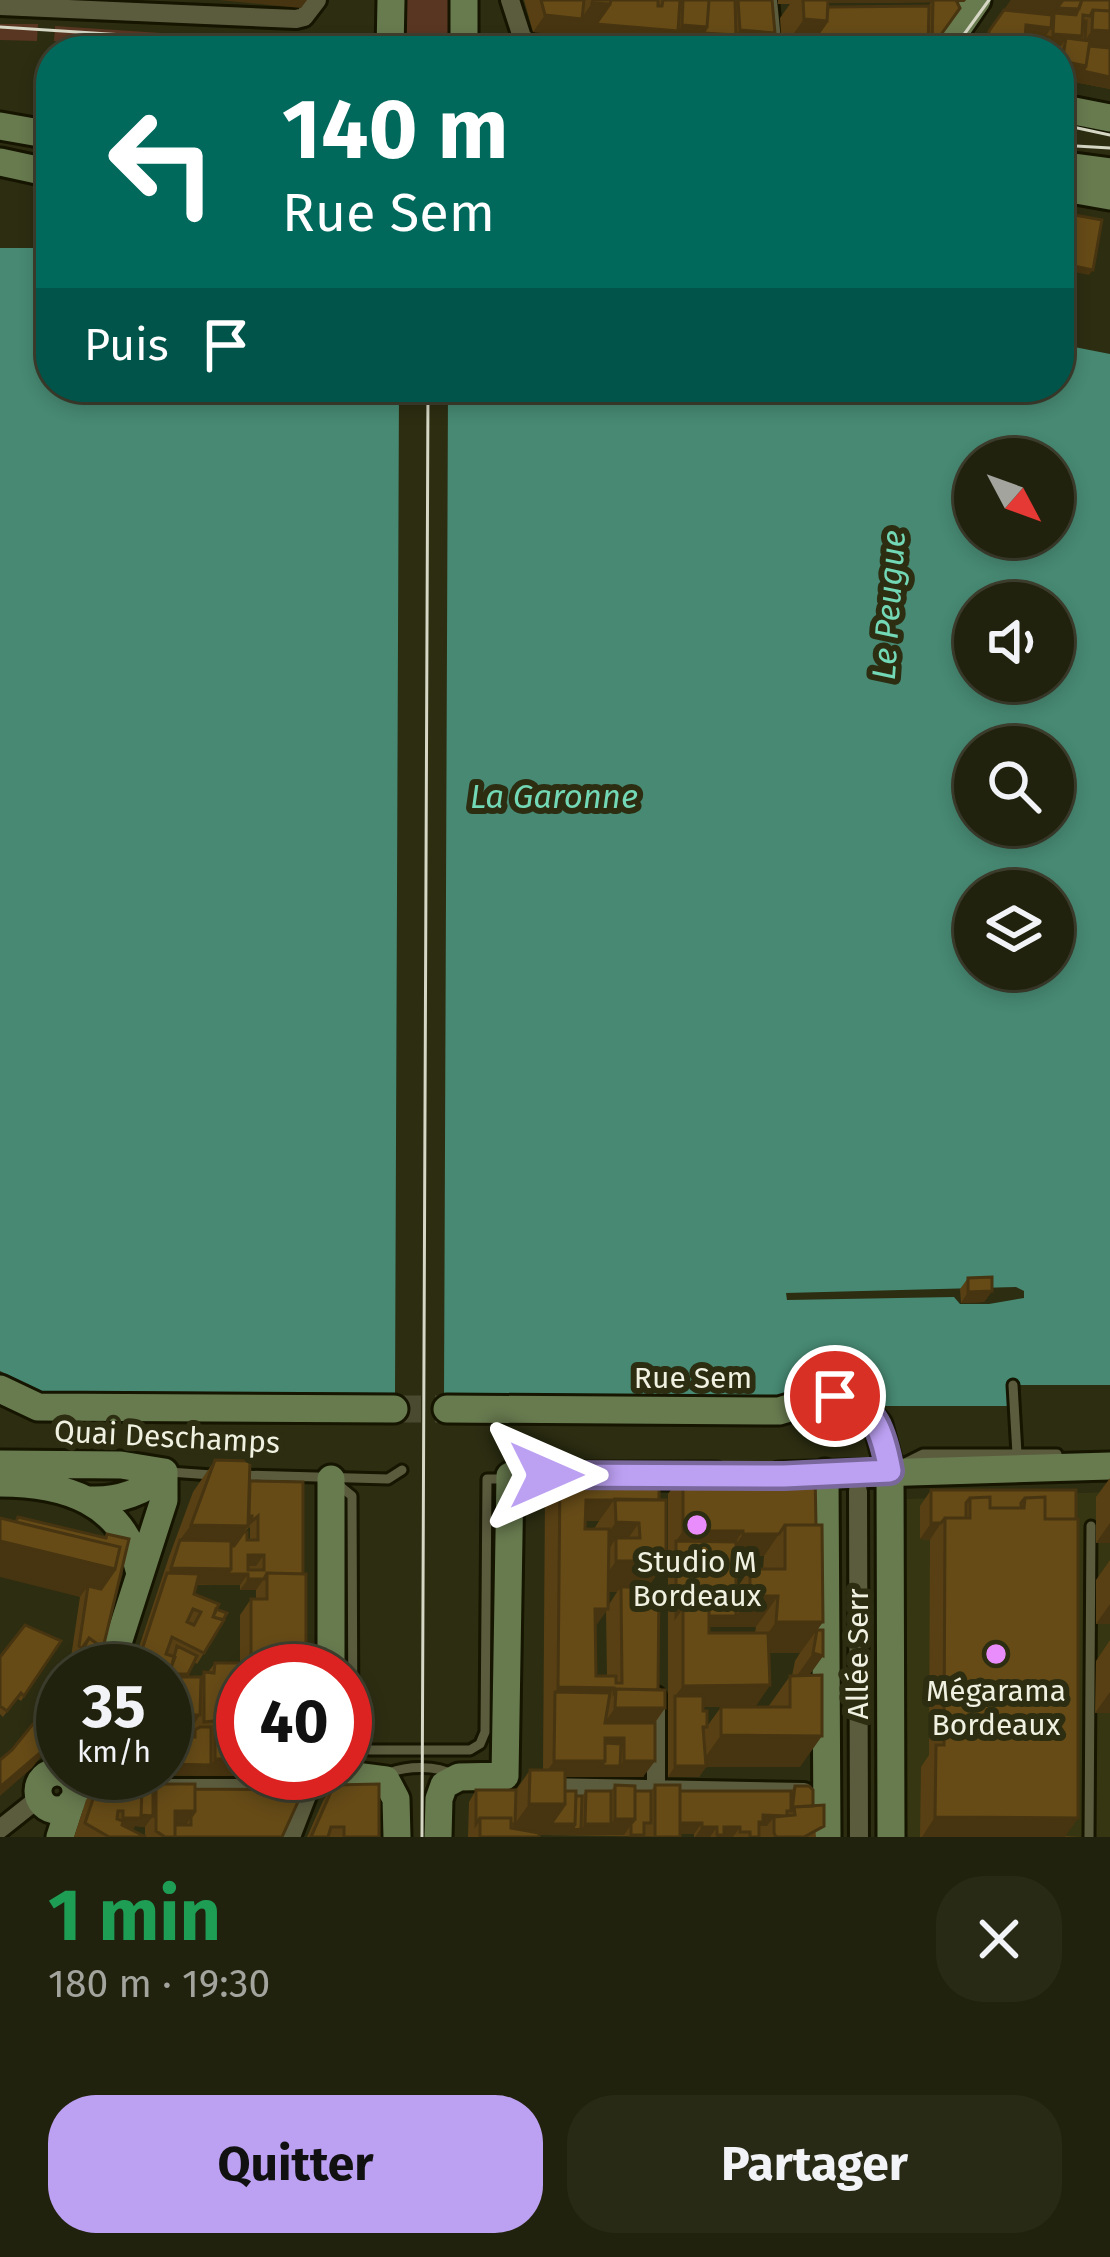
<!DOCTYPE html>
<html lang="fr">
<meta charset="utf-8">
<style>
:root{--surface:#21220d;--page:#292a16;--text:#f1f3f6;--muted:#a2a49d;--line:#3e3f2e;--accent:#bca0f2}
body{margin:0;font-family:"Fira Sans",sans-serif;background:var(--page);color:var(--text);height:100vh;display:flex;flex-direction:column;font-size:45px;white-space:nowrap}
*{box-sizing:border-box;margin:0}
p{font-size:39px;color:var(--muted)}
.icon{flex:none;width:66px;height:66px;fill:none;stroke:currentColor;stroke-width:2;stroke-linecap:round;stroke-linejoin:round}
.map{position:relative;height:1837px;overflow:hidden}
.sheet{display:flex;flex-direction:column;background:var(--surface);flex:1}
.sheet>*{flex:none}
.top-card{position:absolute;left:36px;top:36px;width:1038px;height:366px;border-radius:48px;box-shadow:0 6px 18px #0003,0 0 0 3px var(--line);background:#00695c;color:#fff;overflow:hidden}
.needle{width:78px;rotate:131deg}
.buttons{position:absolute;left:954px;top:438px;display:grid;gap:24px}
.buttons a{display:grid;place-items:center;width:120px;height:120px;border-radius:50%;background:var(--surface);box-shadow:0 6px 18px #0003,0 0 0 3px var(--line);font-size:60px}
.speed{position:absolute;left:36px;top:1644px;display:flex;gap:24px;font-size:60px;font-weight:700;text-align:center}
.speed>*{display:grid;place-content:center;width:156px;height:156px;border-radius:50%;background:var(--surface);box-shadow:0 6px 18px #0003,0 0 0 3px var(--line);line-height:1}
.speed small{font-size:30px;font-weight:400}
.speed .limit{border:18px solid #d22;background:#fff;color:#111}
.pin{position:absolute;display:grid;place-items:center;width:102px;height:102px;color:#fff;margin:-51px;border:6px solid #fff;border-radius:50%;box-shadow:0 3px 12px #0007}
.me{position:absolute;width:132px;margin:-66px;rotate:90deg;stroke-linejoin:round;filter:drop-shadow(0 0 9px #0008)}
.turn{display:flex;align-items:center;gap:42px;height:252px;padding:0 48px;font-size:54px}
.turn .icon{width:156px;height:156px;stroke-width:2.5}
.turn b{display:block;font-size:84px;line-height:102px}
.then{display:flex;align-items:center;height:114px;padding:0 48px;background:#0003;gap:24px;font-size:45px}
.round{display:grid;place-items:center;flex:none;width:126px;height:126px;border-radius:48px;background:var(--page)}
.head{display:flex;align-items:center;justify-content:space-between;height:204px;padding:0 48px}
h1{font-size:72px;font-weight:700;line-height:90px;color:#1e9e55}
.button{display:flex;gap:24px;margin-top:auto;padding:24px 48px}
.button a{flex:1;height:138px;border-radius:48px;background:var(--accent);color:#111;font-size:48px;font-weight:700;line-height:138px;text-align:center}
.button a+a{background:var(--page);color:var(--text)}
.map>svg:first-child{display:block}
.built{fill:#363612}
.green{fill:#593622}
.water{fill:#478973;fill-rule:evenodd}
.pier{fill:#2c2d11}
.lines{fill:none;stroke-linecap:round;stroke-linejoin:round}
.secondary-tunnel{stroke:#494a30;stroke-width:27;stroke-dasharray:27 14;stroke-linecap:butt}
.lane-casing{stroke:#151500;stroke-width:15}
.street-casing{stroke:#151500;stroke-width:24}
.secondary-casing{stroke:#151500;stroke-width:33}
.lane{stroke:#5b5c3e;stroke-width:9}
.street{stroke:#5b5c3e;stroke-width:18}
.secondary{stroke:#687b4f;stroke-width:27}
.tram{stroke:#d6d7c5;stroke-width:3}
.wall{fill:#584014;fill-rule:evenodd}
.shaded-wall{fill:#473410}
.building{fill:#664b17;stroke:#473410;stroke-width:3;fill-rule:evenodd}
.route-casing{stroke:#7a689d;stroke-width:30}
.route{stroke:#bca0f2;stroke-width:21}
.poi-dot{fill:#ea8dfc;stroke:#2c2d11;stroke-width:4.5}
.labels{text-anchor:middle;stroke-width:12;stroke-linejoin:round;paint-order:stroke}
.street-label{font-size:30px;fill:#f0f1e0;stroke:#2c2d11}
.poi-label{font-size:30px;fill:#f0f1e0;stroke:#2c2d11}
.water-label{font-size:33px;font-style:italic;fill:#73d8b6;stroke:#2c2d11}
</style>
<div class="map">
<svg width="1110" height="1837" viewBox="0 0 1110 1837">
<rect width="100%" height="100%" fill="#2c2d11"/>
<path class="built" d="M1110,1492V1837H902L907,1499Z"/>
<path class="green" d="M403,0H448V38L402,35Z
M0,24H38L37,41L0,40Z
M55,26L358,46V51H200L54,41Z"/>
<path class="water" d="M0,248H51V387H1059V344L1110,354V1385H1008L1007,1406H883C841,1365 826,1385 778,1395L41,1391L0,1371ZM975,459H1053V537H975ZM975,603H1053V681H975ZM975,747H1053V825H975ZM975,891H1053V969H975Z"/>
<path class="pier" d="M399,387H448L444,1398L395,1399Z
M1016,1287L1024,1291V1298L989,1304H960L954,1297L787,1300L786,1293Z"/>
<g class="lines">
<path class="secondary-tunnel" d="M394,1409H447"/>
<g class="lane-casing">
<path id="lane" d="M1013,1385L1017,1454
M907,1462L923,1454H1057
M169,1472L212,1475
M241,1475L388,1479L402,1470
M335,1482L352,1496L353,1740L370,1750H470L480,1744L485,1732L487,1479H507
M389,1773C408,1766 436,1765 454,1775
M1089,1837L1091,1526"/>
</g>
<g class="street-casing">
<path id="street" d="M510,0L522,37L530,44L619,51
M768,0L773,51
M0,6L296,19L304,17L317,0
M1050,51L1110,54
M1059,301L1062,303
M858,1491L859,1837
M656,1696V1787
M74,1783L92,1788H310
M544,1787L804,1792
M0,1829L39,1798
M291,1837L310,1788"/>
</g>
<g class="secondary-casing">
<path id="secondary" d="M390,51L391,0
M464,51V0
M942,51L977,0
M1059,108L1110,118
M0,126L51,135
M0,162L51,173
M1059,165L1110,172
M1059,187L1110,196
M0,1389L38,1407L394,1409
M447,1409L779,1411L826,1397H845L862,1407L878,1425L890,1471L891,1837
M0,1464L121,1465L164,1472
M825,1473L827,1837
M779,1476L1110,1466
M0,1483C64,1483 123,1501 139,1570
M91,1500C117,1501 147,1492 164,1472
M109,1671L164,1500V1472
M331,1671V1479
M38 1791a19 19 0 1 1 38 0a19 19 0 1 1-38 0Z
M332,1773L386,1780L396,1799L397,1837
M60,1837L71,1803
M438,1837L439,1799L444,1785L459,1777L505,1776L510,1476H716"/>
</g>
<use href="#lane" class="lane"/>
<use href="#street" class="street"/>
<use href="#secondary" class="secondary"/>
<path class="tram" d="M0,27L371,51
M952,51L989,0
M1059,124L1110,135
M1059,145L1110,148
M422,1837L428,387"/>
</g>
<path class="wall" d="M524,0H772L764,49L533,32Z
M778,0H966L964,2H957L960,8L929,51L782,50L780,18L790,4H778ZM931,2L929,6L828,7V3Z
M1011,0H1110V89L1059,79V51H1057L1061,46L1050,45L1049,51H978V47Z
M968,1278L992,1291L984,1302L961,1303L960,1289Z
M215,1460L250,1481L303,1482L238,1726L239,1737H243V1773H296L294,1776L104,1775L102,1773H165L167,1723L165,1671H131L169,1557L193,1492ZM250,1527V1540H247L244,1532ZM197,1585H240V1590H256V1599H251L240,1615V1663H215L208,1672H204L201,1677H186L194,1662L197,1664L204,1653L219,1604L194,1594ZM188,1726H193V1734L190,1737H188Z
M560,1473L659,1500L666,1561L648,1587L658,1690L665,1708L655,1723L643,1777H565V1791L576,1796H582L586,1791H611L615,1785L635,1791H651L655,1785L680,1791H791L795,1786L813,1806L816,1837H694V1834H680V1837L539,1835V1837H468L469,1802L476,1790H516L530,1770H543L545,1495ZM586,1521H599L594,1529H585ZM608,1592H617L608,1606ZM606,1611L607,1676H596L595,1626Z
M683,1473L816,1525L823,1622L817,1630L823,1656L809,1675L800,1767H706L699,1777H668V1494ZM736,1556H764L763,1569H750L736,1589ZM709,1627H756L755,1633H709ZM769,1653H800L795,1661L792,1676H790L768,1707H721L703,1732L707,1727L703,1707H755L770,1685Z
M1110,1478V1543H1096V1497Z
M931,1490H1076L1078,1818L1065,1836L1082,1837H920L921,1767L929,1755L930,1540L920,1539V1506Z
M18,1517L104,1538L107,1534L96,1671H68L74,1659L71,1657L80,1597L14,1522Z
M1110,1560V1624H1096V1580Z
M1110,1640V1713H1095L1096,1661Z
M61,1641L21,1701L17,1698L3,1717L0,1714V1657Z
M98,1784L153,1789L156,1784L195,1789L282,1837H74L86,1800ZM135,1826L145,1827V1836L133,1830Z
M334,1785L379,1837H307L323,1801Z"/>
<path class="shaded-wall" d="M218,0H307L301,8Z
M644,0L678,31L682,25L707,27L736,35L740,30L775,33L764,49L533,32L545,15L581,19L592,3Z
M803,0H896L894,3H803Z
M896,0H966L964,2L894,3Z
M1011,0H1063L1044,27L1051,28L1040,45L993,26Z
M1057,8L1079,9L1068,26L1046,24Z
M804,19L827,21L806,51L782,50Z
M1092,30L1110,31V49L1081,47Z
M1053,34L1082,36L1074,47L1066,38L1061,46L1045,45Z
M813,41L928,49L927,51H806Z
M1062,61L1086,66L1075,82L1059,79V65Z
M1083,71L1110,77V89L1075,82Z
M1059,263L1093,270L1089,275L1059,269Z
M992,1291L984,1302L961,1303L968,1292Z
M586,1500H614L599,1521H570Z
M235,1516H252L245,1526H248L227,1556L180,1540L191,1525Z
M616,1522L639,1523L617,1554L616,1538L606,1554L594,1553Z
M931,1523H941L930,1540L920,1539Z
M1110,1523V1543H1096Z
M683,1531H743L728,1553L676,1541Z
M743,1534H779L764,1556H728Z
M0,1541L115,1569L93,1600L88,1586L80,1597L0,1577Z
M248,1555H264L256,1566H240Z
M616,1561H666L644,1592L621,1587L617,1592H594Z
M171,1568L231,1569L219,1585L164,1584Z
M227,1574H248L240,1585H219Z
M248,1579H264L256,1590H240Z
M750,1596H778L756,1627H683V1616H736Z
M1110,1604V1624H1096Z
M595,1609H608L593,1630Z
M776,1622H823L800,1653H754Z
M813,1653L823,1656L801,1687L791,1684Z
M136,1668H171L188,1674L184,1679H165V1671H133Z
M770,1685L755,1707H675V1696L683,1686Z
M558,1687L614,1688L599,1709L555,1692Z
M1110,1692V1713H1095Z
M165,1703H175L167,1714H165Z
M615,1708H665L643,1739H624L613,1755L593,1739Z
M226,1709H243V1726L219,1725Z
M188,1715H200L193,1726H180Z
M63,1728L32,1768L0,1796V1787Z
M721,1735L822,1736L800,1767H706L699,1777H668L675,1766H699Z
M215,1759H226L243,1765V1770L239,1776L104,1775L106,1773H165V1764L211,1765Z
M554,1761H605L620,1766L624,1761H655L643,1777H543Z
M243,1770V1773H296L294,1776H239Z
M529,1804H565L575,1824L581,1829L577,1835H507Z
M175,1811H195L184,1828L164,1827Z
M138,1815L153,1816L145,1827L135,1826L130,1835L112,1834L123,1818Z
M763,1815L787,1816L774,1817L767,1826H760L755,1833Z
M935,1817L1078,1818L1065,1837H922Z
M615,1819H635L624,1835H577L585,1824H611Z
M676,1823H702L694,1834H669Z
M702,1827H717L710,1837H695Z
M724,1827H740L733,1837H716Z"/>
<path class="building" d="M541,0H584L582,19L545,15Z
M593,0H611L610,4L592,3Z
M611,0H658V6H662L663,0H680L678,31L596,24L610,4Z
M683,0H709L707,27L682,25Z
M709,0H735L736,35L703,33L707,27Z
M738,0H772L775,33L740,30Z
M803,0H828L827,21L804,19Z
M933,0H956L960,8L932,47Z
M1063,0H1082L1079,9L1057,8Z
M1082,0H1110V11L1093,10L1090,16L1083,15L1082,36L1053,34L1054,13L1076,15Z
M929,6L928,49L813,41L827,21L828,7Z
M1004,10L1052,15L1051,28L1026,25L1024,51L998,47L989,39V31Z
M1093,10L1110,11V31L1092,30Z
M1083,21H1086L1085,40L1079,39L1082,36Z
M1026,31L1052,38L1049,51H1024Z
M1066,38L1090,41L1086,66L1062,61Z
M1089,46L1110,48V77L1083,71L1086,66Z
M1059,212L1102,220L1093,270L1059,263Z
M992,1277V1291L968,1292V1278Z
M215,1460L250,1461L248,1526L191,1525Z
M560,1473H659V1500H586L585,1529H609L608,1609H595L596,1676H616V1683H622L621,1587H659L658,1690L616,1689L614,1692V1688L558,1687Z
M683,1473H815L816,1525H785L779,1534H743V1531H683Z
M250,1481L303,1482V1574L267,1573L264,1579H248V1574H227L231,1569V1546H234L244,1532H247V1540H258V1516L251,1522L252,1516H249ZM248,1555H264V1570H248Z
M931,1490H1076V1519H1045V1497L1025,1498L1021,1503V1508H990V1497L970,1498L966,1503V1518H945L941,1523H931Z
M990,1497V1508H1024L1025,1498L1045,1497V1519H1078V1818L935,1817L936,1745H944L945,1518H970V1498Z
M615,1499L666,1500V1561H616V1538H640L639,1523L616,1522Z
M18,1517L106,1538L107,1534L129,1539L103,1648L89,1638L82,1648L79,1646L88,1586L101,1589L115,1569L120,1547L16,1522Z
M0,1518L120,1547L115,1569L0,1541Z
M785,1525H822L823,1622H776L778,1596H750V1569H785Z
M180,1540L231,1541V1569L171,1568Z
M676,1541L736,1542V1616H709V1605L683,1606L676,1616Z
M167,1573L199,1574L194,1594L219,1604L213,1617L224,1620L204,1653L172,1637L166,1654L175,1657L171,1668H136ZM193,1609L201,1612L194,1625L187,1622Z
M267,1573L306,1574V1671H243V1709H226V1759H215V1721L204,1722V1672L214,1673L215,1663H251V1599H267Z
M709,1605V1633H768L770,1685L683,1686V1606Z
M216,1609L227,1613L223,1620L213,1617Z
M25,1625L61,1641L24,1696L21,1693L7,1711L0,1706V1657Z
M817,1630H823V1656L813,1653Z
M89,1638L107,1651L96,1671H72Z
M177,1646L197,1656L188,1674H167L171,1668Z
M822,1675V1736L721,1735V1707H790V1676Z
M165,1677H201L200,1715H188V1737H195V1730L200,1727H211V1765L165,1764V1722L175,1727V1703H165Z
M63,1687V1727L47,1747L0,1787V1760L12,1750Z
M616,1689L665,1690V1708H615Z
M555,1692L610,1693L605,1723H655V1761H624V1738H605V1761H554Z
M675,1696H703V1711H707V1727H703L706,1766H675Z
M226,1720H237L239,1737H226Z
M226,1737H243V1765H222L226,1759Z
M605,1743L621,1744L620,1766H601L605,1761Z
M530,1770H565V1804H529Z
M98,1784H142L141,1818H123V1811H118L117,1819L123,1821L122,1825L146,1837H109L85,1823Z
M156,1784H195V1811H175V1837H165L156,1831Z
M379,1784V1837H344V1827H331L328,1837H311L334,1785Z
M615,1785L635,1786V1819H615Z
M655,1785H680V1837H655Z
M795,1786H809L813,1790V1806L794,1807L792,1811Z
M142,1789H153V1816L141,1815Z
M195,1789L300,1790L302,1793L282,1837H175V1825H191V1817L195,1811Z
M476,1790H516L515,1824H511V1818H480L476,1824Z
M565,1791H576L575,1824H551L565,1804Z
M586,1791H611V1824H585Z
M635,1791H651V1823H644V1835H631V1824L635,1819Z
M680,1791H791V1811H787V1816L763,1815V1822H759V1837H750V1832H740V1827H724V1835H717V1827H702V1823H680Z
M576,1796H582L581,1829L572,1830L575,1824Z
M824,1805V1826L804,1837H776L774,1833V1817L795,1815L794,1807Z
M480,1818H511V1828L539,1833V1837H480Z"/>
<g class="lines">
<g class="route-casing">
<path id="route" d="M546,1475L784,1476L890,1471C884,1438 875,1400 835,1396"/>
</g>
<use href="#route" class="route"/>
</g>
<g class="poi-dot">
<circle cx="697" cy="1525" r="12"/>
<circle cx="996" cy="1654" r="12"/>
</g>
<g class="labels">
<g class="street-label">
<text x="693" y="1388">Rue Sem</text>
<text transform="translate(167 1437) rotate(3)" y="10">Quai Deschamps</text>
<text transform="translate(858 1654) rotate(-90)" y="10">Allée Serr</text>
</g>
<g class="poi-label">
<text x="697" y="1572">Studio M<tspan x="697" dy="34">Bordeaux</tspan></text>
<text x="996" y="1701">Mégarama<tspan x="996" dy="34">Bordeaux</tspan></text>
</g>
<g class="water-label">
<text transform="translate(888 605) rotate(-86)" y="12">Le Peugue</text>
<text x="554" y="808">La Garonne</text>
</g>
</g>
</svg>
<div class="buttons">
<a><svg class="needle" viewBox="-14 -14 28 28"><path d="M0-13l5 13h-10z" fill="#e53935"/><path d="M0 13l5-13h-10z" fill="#a2a49d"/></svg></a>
<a><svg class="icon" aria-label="sound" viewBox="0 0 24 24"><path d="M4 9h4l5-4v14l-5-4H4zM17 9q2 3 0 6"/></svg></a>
<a><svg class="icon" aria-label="search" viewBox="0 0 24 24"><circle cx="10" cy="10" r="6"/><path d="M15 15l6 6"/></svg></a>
<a><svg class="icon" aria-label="layers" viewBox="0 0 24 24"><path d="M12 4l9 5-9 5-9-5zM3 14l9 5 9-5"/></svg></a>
</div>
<div class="speed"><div>35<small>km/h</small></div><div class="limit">40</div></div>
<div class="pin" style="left:835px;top:1396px;background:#d93025"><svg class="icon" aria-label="arrive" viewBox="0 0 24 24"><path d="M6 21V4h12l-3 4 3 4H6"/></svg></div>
<svg class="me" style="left:546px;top:1475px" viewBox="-20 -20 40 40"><path d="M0-17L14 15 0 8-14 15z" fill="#bca0f2" stroke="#fff" stroke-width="4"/></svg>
<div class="top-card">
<div class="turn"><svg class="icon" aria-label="left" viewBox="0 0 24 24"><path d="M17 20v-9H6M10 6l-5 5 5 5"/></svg><div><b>140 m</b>Rue Sem</div></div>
<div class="then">Puis<svg class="icon" aria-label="arrive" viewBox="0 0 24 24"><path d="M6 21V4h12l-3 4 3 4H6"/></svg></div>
</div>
</div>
<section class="sheet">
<div class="head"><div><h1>1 min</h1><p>180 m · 19:30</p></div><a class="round"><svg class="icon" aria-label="close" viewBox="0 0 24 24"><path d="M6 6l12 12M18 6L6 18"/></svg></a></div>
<div class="button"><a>Quitter</a><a>Partager</a></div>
</section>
